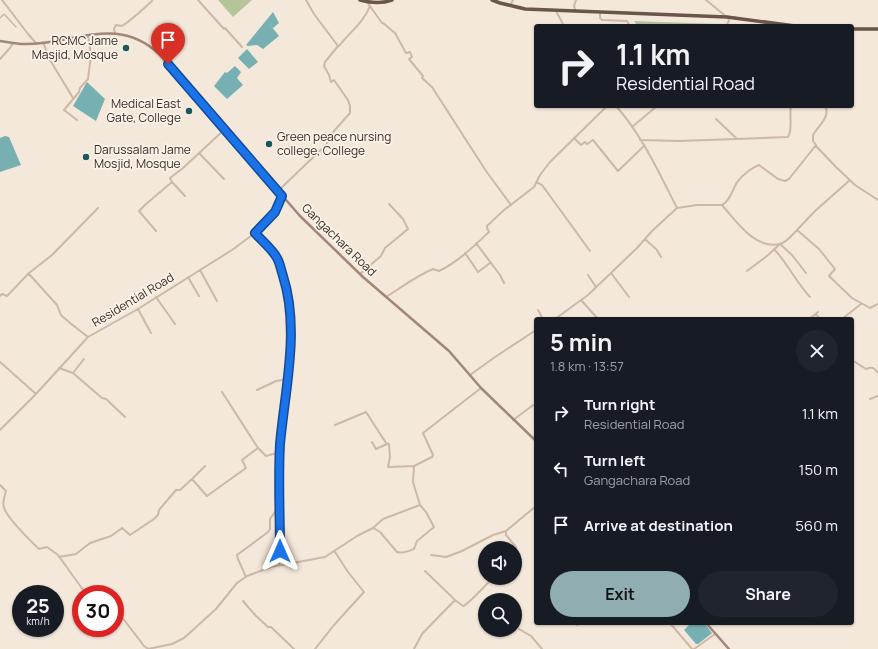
<!DOCTYPE html>
<meta charset="utf-8">
<style>
:root{--surface:#171b24;--page:#20242c;--text:#f1f3f6;--muted:#9ea1a6;--accent:#90adb2}
body{margin:0;font-family:Manrope,sans-serif;background:var(--page);color:var(--text);height:100vh;display:flex;flex-direction:column;font-size:15px;white-space:nowrap}
*{box-sizing:border-box;margin:0}
p{font-size:13px;color:var(--muted)}
.icon{flex:none;width:22px;height:22px;fill:none;stroke:currentColor;stroke-width:2;stroke-linecap:round;stroke-linejoin:round}
.map{position:relative;flex:1;overflow:hidden}
.sheet{position:absolute;left:534px;top:317px;width:320px;height:308px;display:flex;flex-direction:column;background:var(--surface);border-radius:4px;box-shadow:0 1px 3px #0004}
.sheet>*{flex:none}
.banner{position:absolute;left:534px;top:24px;width:320px;height:84px;border-radius:4px;box-shadow:0 1px 3px #0004;background:#171b24;color:var(--text);overflow:hidden}
.tools{position:absolute;left:478px;top:541px;display:grid;gap:8px}
.tools a{display:grid;place-items:center;width:44px;height:44px;border-radius:50%;background:var(--surface);box-shadow:0 1px 3px #0004;font-size:20px}
.speed{position:absolute;left:12px;top:585px;display:flex;gap:8px;font-size:20px;font-weight:700;text-align:center}
.speed>*{display:grid;place-content:center;width:52px;height:52px;border-radius:50%;background:var(--surface);box-shadow:0 1px 3px #0004;line-height:1}
.speed small{font-size:10px;font-weight:400}
.speed .limit{border:6px solid #d22;background:#fff;color:#111}
.pin{position:absolute;display:grid;place-items:center;width:34px;height:34px;color:#fff;margin:-41px -17px;border-radius:50% 50% 50% 0;rotate:-45deg;box-shadow:0 0 4px #0007}
.pin .icon{rotate:45deg}
.me{position:absolute;width:44px;margin:-22px;rotate:0deg;stroke-linejoin:round;filter:drop-shadow(0 0 3px #0008)}
.turn{display:flex;align-items:center;gap:14px;height:84px;padding:0 16px;font-size:18px}
.turn .icon{width:52px;height:52px;stroke-width:2.5}
.turn b{display:block;font-size:28px;line-height:34px}
.round{display:grid;place-items:center;flex:none;width:42px;height:42px;border-radius:21px;background:var(--page)}
.summary{display:flex;align-items:center;justify-content:space-between;height:68px;padding:0 16px}
h1{font-size:24px;font-weight:700;line-height:30px}
.cta{display:flex;gap:8px;margin-top:auto;padding:8px 16px}
.cta a{flex:1;height:46px;border-radius:24px;background:var(--accent);color:#111;font-size:16px;font-weight:700;line-height:46px;text-align:center}
.cta a+a{background:var(--page);color:var(--text)}
ul{padding:0;list-style:none}
li{display:flex;align-items:center;gap:12px;height:56px;padding:0 16px}
li div{flex:1}
li b{display:block;font-size:15px}
li em{font-style:normal}
.map>svg:first-child{display:block}
.green{fill:#b5c499}
.water{fill:#77b0b3}
.lines{fill:none;stroke-linecap:round;stroke-linejoin:round}
.pedestrian{stroke:#cdb8a6;stroke-width:1.5}
.minor{stroke:#cdb8a6;stroke-width:2}
.secondary{stroke:#a18777;stroke-width:2.5}
.trunk{stroke:#6b564a;stroke-width:3.5}
.route-casing{stroke:#114b97;stroke-width:10}
.route{stroke:#1a73e8;stroke-width:7}
.poi-dot{fill:#19585e;stroke:#fbf2e8;stroke-width:1.5}
.labels{text-anchor:middle;stroke-width:3.5;stroke-linejoin:round;paint-order:stroke}
.poi-label{font-size:12px;fill:#382d27;stroke:#fbf2e8;text-anchor:end}
.street-label{font-size:12px;fill:#382d27;stroke:#fbf2e8}
</style>
<div class="map">
<svg width="878" height="649" viewBox="0 0 878 649">
<rect width="100%" height="100%" fill="#f4e8db"/>
<path class="green" d="M218,0H252L233,17Z
M634,21L718,24L716,26H637Z"/>
<path class="water" d="M273,12L279,23L273,28L268,22L279,36L263,49L257,45L248,46L246,45Z
M247,49L258,62L249,69L238,58Z
M235,66L241,72L237,78L243,85L227,99L214,86L225,72L227,73Z
M87,82L105,99L96,121L73,106Z
M5,136L9,137L21,165L0,172V138Z
M691,623H704L712,633L711,634L698,644H696L684,630Z"/>
<g class="lines">
<path class="pedestrian" d="M0,18L4,14L16,27"/>
<path class="minor" d="M2,0L28,34L36,43
M198,0L224,29
M706,0L728,18L729,21L726,26
M367,2L382,23H383L395,33L406,53L410,52L412,57L409,59L423,76L422,78L432,87L486,171L511,205
M510,6L513,0
M575,10L574,6L576,0
M556,11L564,26
M600,12V18L602,20L627,21L630,26
M225,28L242,47
M115,33L114,29L116,25L122,26C133,19 142,10 152,1
M43,42L50,60L73,98
M339,46C349,33 364,22 370,6
M0,59L10,48L13,43
M616,106C642,135 659,173 677,208L697,205H722C730,201 732,191 736,184C740,177 751,168 759,165L778,179L785,181L789,179L816,145L813,141V135C818,126 831,117 825,106
M716,119L736,138
M77,120L64,110L79,92L80,88L88,79L91,55L88,36
M632,127L657,106
M574,138L581,145L585,142L587,144L593,140L618,171L644,146
M640,140L679,141L788,137C793,130 789,115 791,106
M816,146L836,167L855,185L878,200
M199,153L224,179
M850,180L815,211L797,230L819,249L835,269L829,276L852,298L870,308L878,304
M536,182L542,185L590,251
M278,191L326,145L334,131L350,113V106L348,100L334,80L331,82L329,75L324,66L325,62L338,46L314,14L306,0
M185,196L172,182L170,178L183,168L224,130
M722,205C736,221 755,250 780,244C787,242 792,235 797,230
M156,231L139,211L146,204L172,182
M255,233C261,240 273,250 277,258C280,263 281,270 283,275C300,331 284,393 280,450C277,488 280,527 279,566
M645,239L657,250L661,257
M476,243L500,275L504,283
M774,249C788,264 796,282 810,297
M465,253L478,272L490,263
M200,270L217,301
M747,271L767,256L780,244L792,255L806,273
M611,273L629,297
M29,274L57,305L61,315L70,323L88,337
M360,274L381,256L385,248L408,229L403,219L389,204
M588,275L596,287
M188,277L199,296
M0,296L2,294L7,296L29,273L52,255L98,208
M156,297L175,324
M386,297C402,287 416,276 433,269L439,271C458,262 474,246 489,232L487,228V226L504,210L534,187L540,175L550,162L607,106
M581,300L598,319
M138,309L151,333
M538,310L543,319
M816,314L820,319
M555,319L588,295L637,248L652,231L677,208
M809,319L818,312
M842,319L861,304
M852,360L866,369C872,367 874,367 878,373
M0,362L36,394
M59,368L73,373L102,398L106,399L125,417
M73,373L84,359
M470,375L495,357L536,330
M257,390L276,381L288,379
M222,392L258,448L266,456L280,452
M870,399L878,396
M513,420L536,403
M335,425L366,412L386,443L389,444L390,457L388,467L414,466
M0,430L36,394L88,337L138,309L232,250L255,233L275,212L282,196
M372,442L376,449L387,444
M205,466L192,479L207,496L246,468L242,460L258,448
M0,485L6,491C5,495 2,502 4,507C6,518 30,540 39,549L47,547L58,555L86,594
M373,528L380,532L397,552C403,554 409,551 414,549L417,541L434,527L426,512L420,505
M431,555L446,557L462,551L493,535L506,531
M515,556L517,554L516,547L506,535V531L536,506
M59,557L76,554L90,543L111,536L122,528L130,535L154,519L158,515L159,510L176,490H180L192,479
M425,571L455,600
M246,577L238,559L237,555L268,532L270,529V519L279,506
M243,601L256,616L268,627H271L294,649
M115,608L144,646L148,649L172,644L184,638L216,609L237,583L247,576L271,567L325,557L357,536L373,528L383,519L420,505L413,482L414,466L432,457L433,455L423,433L481,388
M670,623L692,649
M577,625L579,623
M519,629L531,636L542,649
M315,649L334,625L364,592L348,572L335,552
M414,649L422,634L455,600L463,606C469,604 486,584 493,578
M694,649L715,634"/>
<path class="secondary" d="M0,41C8,42 16,44 24,44C74,45 116,14 159,54L300,216L363,277L449,351L481,388L536,441
M706,623L729,649"/>
<path class="trunk" d="M360,0C371,3 381,4 392,0
M492,0L500,3L525,9L727,17L795,26
M852,29H878"/>
</g>
<g class="lines">
<g class="route-casing">
<path id="route" d="M168,64L282,196L275,212L255,233C261,240 273,250 277,258C280,263 281,270 283,276C300,329 285,389 280,444C278,479 280,515 280,551"/>
</g>
<use href="#route" class="route"/>
</g>
<g class="poi-dot">
<circle cx="126" cy="48" r="4"/>
<circle cx="189" cy="111" r="4"/>
<circle cx="269" cy="144" r="4"/>
<circle cx="86" cy="157" r="4"/>
</g>
<g class="labels">
<g class="poi-label">
<text x="118" y="45">RCMC Jame<tspan x="118" dy="14">Masjid, Mosque</tspan></text>
<text x="181" y="108">Medical East<tspan x="181" dy="14">Gate, College</tspan></text>
<text x="277" y="141" text-anchor="start">Green peace nursing<tspan x="277" dy="14">college, College</tspan></text>
<text x="94" y="154" text-anchor="start">Darussalam Jame<tspan x="94" dy="14">Mosjid, Mosque</tspan></text>
</g>
<g class="street-label">
<text transform="translate(339 240) rotate(44)" y="4">Gangachara Road</text>
<text transform="translate(133 300) rotate(-31)" y="4">Residential Road</text>
</g>
</g>
</svg>
<div class="tools">
<a><svg class="icon" aria-label="sound" viewBox="0 0 24 24"><path d="M4 9h4l5-4v14l-5-4H4zM17 9q2 3 0 6"/></svg></a>
<a><svg class="icon" aria-label="search" viewBox="0 0 24 24"><circle cx="10" cy="10" r="6"/><path d="M15 15l6 6"/></svg></a>
</div>
<div class="speed"><div>25<small>km/h</small></div><div class="limit">30</div></div>
<div class="pin" style="left:168px;top:64px;background:#d93025"><svg class="icon" aria-label="arrive" viewBox="0 0 24 24"><path d="M6 21V4h12l-3 4 3 4H6"/></svg></div>
<svg class="me" style="left:280px;top:551px" viewBox="-20 -20 40 40"><path d="M0-17L14 15 0 8-14 15z" fill="#1a73e8" stroke="#fff" stroke-width="4"/></svg>
<div class="banner">
<div class="turn"><svg class="icon" aria-label="right" viewBox="0 0 24 24"><path d="M7 20v-9h11M14 6l5 5-5 5"/></svg><div><b>1.1 km</b>Residential Road</div></div>
</div>
<section class="sheet">
<div class="summary"><div><h1>5 min</h1><p>1.8 km · 13:57</p></div><a class="round"><svg class="icon" aria-label="close" viewBox="0 0 24 24"><path d="M6 6l12 12M18 6L6 18"/></svg></a></div>
<ul>
<li><svg class="icon" aria-label="right" viewBox="0 0 24 24"><path d="M7 20v-9h11M14 6l5 5-5 5"/></svg><div><b>Turn right</b><p>Residential Road</p></div><em>1.1 km</em></li>
<li><svg class="icon" aria-label="left" viewBox="0 0 24 24"><path d="M17 20v-9H6M10 6l-5 5 5 5"/></svg><div><b>Turn left</b><p>Gangachara Road</p></div><em>150 m</em></li>
<li><svg class="icon" aria-label="arrive" viewBox="0 0 24 24"><path d="M6 21V4h12l-3 4 3 4H6"/></svg><div><b>Arrive at destination</b></div><em>560 m</em></li>
</ul>
<div class="cta"><a>Exit</a><a>Share</a></div>
</section>
</div>
